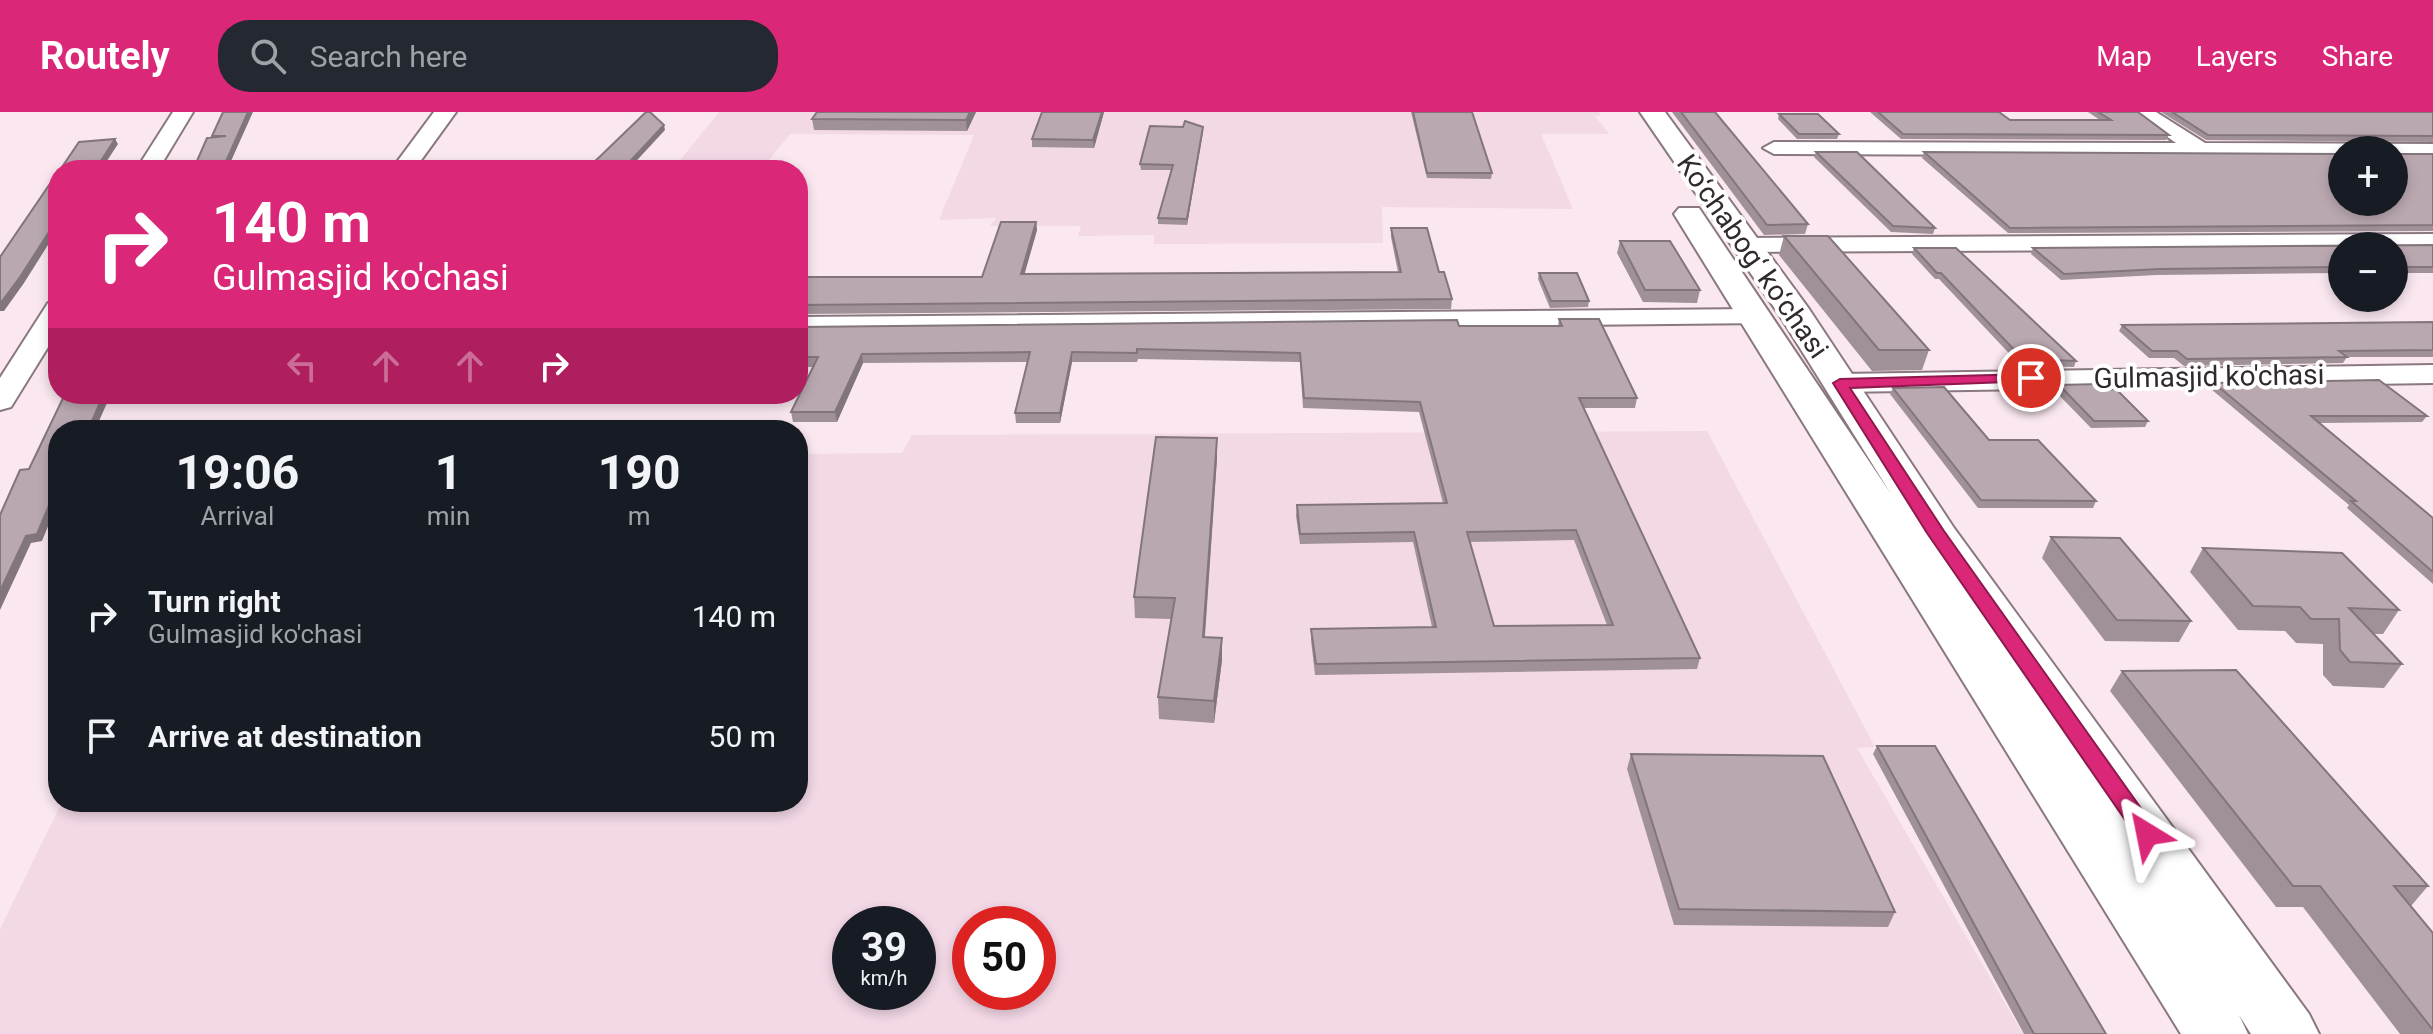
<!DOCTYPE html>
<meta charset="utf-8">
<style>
:root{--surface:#171b24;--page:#242831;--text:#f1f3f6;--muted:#9ea1a6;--accent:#db2777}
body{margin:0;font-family:Roboto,sans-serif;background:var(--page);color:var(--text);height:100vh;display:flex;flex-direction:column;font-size:30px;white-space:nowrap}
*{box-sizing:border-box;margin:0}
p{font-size:26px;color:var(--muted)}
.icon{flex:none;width:44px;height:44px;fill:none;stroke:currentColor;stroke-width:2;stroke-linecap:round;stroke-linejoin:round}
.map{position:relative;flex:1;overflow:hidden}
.drawer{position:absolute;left:48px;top:308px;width:760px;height:392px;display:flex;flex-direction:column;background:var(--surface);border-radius:32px;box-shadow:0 4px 12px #0003}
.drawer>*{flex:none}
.top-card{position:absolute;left:48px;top:48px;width:760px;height:244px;border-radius:32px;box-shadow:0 4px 12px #0003;background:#db2777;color:#fff;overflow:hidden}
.controls{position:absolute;left:2328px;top:24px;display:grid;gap:16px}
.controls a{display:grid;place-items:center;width:80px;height:80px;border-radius:50%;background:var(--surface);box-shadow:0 4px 12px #0003;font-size:40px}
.speed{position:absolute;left:832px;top:794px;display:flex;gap:16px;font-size:40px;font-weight:700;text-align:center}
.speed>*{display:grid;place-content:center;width:104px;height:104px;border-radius:50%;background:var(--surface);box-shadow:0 4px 12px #0003;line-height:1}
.speed small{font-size:20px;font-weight:400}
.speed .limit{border:12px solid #d22;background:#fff;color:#111}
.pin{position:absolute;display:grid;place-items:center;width:68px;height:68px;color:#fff;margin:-34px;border:4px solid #fff;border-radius:50%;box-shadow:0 2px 8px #0007}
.me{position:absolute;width:88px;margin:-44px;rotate:325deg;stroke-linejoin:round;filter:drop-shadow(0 0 6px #0008)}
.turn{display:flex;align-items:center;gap:28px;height:168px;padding:0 32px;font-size:36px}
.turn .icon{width:104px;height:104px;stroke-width:2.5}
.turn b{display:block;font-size:56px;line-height:68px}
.lanes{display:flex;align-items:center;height:76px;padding:0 32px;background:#0003;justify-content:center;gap:40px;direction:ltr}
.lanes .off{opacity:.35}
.eta{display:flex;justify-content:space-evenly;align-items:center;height:136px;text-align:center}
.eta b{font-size:48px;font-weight:700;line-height:56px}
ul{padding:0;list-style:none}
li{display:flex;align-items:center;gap:24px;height:120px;padding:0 32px}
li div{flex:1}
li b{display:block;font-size:30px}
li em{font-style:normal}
header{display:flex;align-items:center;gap:48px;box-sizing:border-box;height:112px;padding:0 40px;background:var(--accent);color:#fff}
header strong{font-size:38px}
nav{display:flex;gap:44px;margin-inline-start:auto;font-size:28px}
.search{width:560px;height:72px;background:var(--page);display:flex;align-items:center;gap:20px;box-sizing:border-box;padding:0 28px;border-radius:32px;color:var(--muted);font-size:30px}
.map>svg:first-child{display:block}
.built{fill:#f3d8e6;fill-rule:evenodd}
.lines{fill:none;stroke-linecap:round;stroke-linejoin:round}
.street-casing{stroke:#8a7881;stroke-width:4}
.secondary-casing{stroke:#8a7881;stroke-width:4}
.street{fill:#fff;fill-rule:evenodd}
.secondary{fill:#fff;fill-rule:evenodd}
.wall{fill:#a09098;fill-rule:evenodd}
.shaded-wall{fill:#82767c}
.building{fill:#baa8b1;stroke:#82767c;stroke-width:2;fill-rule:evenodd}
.route{fill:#db2777;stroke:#8e194d;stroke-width:2}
.labels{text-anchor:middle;stroke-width:8;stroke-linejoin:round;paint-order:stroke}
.street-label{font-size:28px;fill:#30292d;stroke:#fff}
</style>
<header>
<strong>Routely</strong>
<div class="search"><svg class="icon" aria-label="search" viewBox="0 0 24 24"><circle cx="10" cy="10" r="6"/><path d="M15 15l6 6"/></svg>Search here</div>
<nav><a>Map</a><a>Layers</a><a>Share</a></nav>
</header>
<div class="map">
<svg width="2433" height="922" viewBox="0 0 2433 922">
<rect width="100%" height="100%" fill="#fae7f0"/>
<path class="built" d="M719,0H1599L1601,3L1595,4L1609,22H1541L1573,97L1382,95L1383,131L1154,132V123L1078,124L1081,114H990L996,106L939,108L974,23L790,22L765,53L677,52Z
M1707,319L1875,635L1857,636L2023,922H0V817L62,690H798V342L902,341L912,323ZM850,812H918V880H850ZM970,812H1038V880H970Z"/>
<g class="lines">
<g class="street-casing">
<path id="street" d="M173,0H193L158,58H136Z
M434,0H456L414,58H391Z
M2132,0H2156L2205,31L2433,32V44H2394V38H2342V44L1774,42L1763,36L1774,30L2176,31Z
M2433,122V136L2342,134V137L1746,140L1734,133L1746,126Z
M58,189V219L11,295L0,298V266L48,191Z
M1757,197L1767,199L1771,205L1767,211L798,221V205Z
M2433,253V271L1840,280L1830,277L1825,271L1830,265L1840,262Z"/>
</g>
<g class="secondary-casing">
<path id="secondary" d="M1640,0H1665L1809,197L1954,416L2309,902L2319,922H2251L2239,903L2248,922H2181L1674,102L1679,96H1699L1891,382L1780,204Z"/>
</g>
<use href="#street" class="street"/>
<use href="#secondary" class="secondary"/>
</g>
<path class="wall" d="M817,0H976L967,19L814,18L812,7Z
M1042,0H1104L1094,36L1032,35V27Z
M1411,0H1472L1492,61L1491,67L1427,66Z
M1672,0H1715L1808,112L1805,122L1764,123Z
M1870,0H1999L2010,8H2100L2088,0H2138L2169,23L2166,28L1901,27Z
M2161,0H2433V30L2206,28Z
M1779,2L1839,22L1837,27H1797L1778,7Z
M1183,15H1203L1187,113L1158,112V106L1171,58H1141L1140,52Z
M1816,40L1935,116L1933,122L1891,120L1814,45Z
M1924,40L2433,42V119L2008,121L1922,46Z
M1036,110L1037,118L1024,162L1398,160L1391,125V116L1439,160L1452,187L1451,197L798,202V165H982Z
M1784,124L1929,238L1922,258L1872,259L1779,143Z
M1620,129L1700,178L1697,191L1643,190L1617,141Z
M2433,133V161H2394V134H2342V161L2157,163L2061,168L2031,142L2033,136Z
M1914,136L2076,249L2074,255L2020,253L1939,167H1935L1912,142Z
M1539,161L1589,189L1588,195L1550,196L1538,167Z
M1559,207L1637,286L1635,296H1584L1700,546L1697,557L1315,563L1311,528V517L1432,515L1413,430L1300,432L1296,404L1297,393L1443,391L1419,300L1303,296L1300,250L1138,247L1137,250H1072L1060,311H1016L1015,301L1028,250L863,251L837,310H793L791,300L813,255H798V215L1558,214ZM1574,428L1607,513L1494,514L1470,430Z
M2433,210V245H2347L2343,251L2184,254L2174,246H2149L2119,219L2122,213Z
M2214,271L2427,304L2422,310L2319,311L2433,406V472L2347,396L2349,393L2211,277Z
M2059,273L2106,278L2148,309L2145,315L2091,316L2056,280Z
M1893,276L2096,389L2093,396H1978L1890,282Z
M1217,346L1205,525L1222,526V548L1214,611L1159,607L1158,585L1172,507L1135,506L1134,485Z
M2051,425L2191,509L2179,530L2105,529L2042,446Z
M2203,436L2399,498L2383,522H2373L2402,552L2384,576L2333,574L2323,563V532L2296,531L2285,519L2238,518L2190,460Z
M2122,559L2428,774L2411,794L2433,821V922H2400L2303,795H2276L2110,579Z
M1877,634L2106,922H2024L1873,642Z
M1631,642L1895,800L1888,815L1674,813L1627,657Z"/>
<path class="shaded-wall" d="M248,0H253L227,58H194Z
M970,0H976L967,19L966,8Z
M1102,0H1104L1094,36L1093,28Z
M664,13L665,18L628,58H622Z
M1203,15V20L1187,113V107Z
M115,27L118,32L101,58H95Z
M58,106V117L24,171L4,199H0V192Z
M1036,110L1037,118L1022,171L1021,162Z
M1072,240V250L1060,311V301Z
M862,242L863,251L837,310L835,300Z
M104,282H111L95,318H88Z
M1217,326V346L1203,547V525Z
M58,372V390L42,429L31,431L0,498V479L26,424Z
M1222,526V548L1214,611V589Z"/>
<path class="building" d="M223,0H248L224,54L193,58L207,26L226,24H212Z
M646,0H650L664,13L622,58H586Z
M817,0H970L966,8L812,7Z
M1042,0H1102L1093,28L1032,27Z
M1413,0H1472L1492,61H1427Z
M1681,0H1715L1808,112L1767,113Z
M1878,0H1999L2010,8H2111L2098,0H2138L2169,23L1903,22Z
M2172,0H2433V24L2208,23Z
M1779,2H1818L1839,22H1799Z
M1185,9L1203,15L1187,107L1158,106L1173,53L1140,52L1150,14L1183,15Z
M115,27L95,58H60L79,30Z
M2348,36H2394L2397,42H2433V113L2010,116L1924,40L2342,42V90H2394V38H2347Z
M1816,40H1857L1935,116L1893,114Z
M58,60V106L20,165L0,192V145Z
M1001,110H1036L1021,162L1401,160L1391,116H1427L1439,160H1444L1452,187L798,193V165H982Z
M1784,124H1828L1929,238H1879Z
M1620,129H1670L1700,178H1645Z
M2433,133V155H2394V134H2342V155L2160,157L2064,162L2033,136Z
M1914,136H1956L2076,249L2023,247L1941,161H1937Z
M1539,161H1577L1589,189H1551Z
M1559,207H1599L1637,286H1579L1700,546L1316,552L1311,517L1436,515L1414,420L1300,422L1297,393L1447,391L1420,290L1304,286L1300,241L1137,237V241L1072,240L1060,301H1015L1030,240L862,242L835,300H791L818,245H798V215L1457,208L1459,214H1562ZM1576,418L1613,513L1494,514L1467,420Z
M2433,210V238L2339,239L2347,245L2187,247L2177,239H2152L2122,213Z
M2379,268L2427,304H2311L2433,406V460L2351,389H2356L2214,271Z
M2101,272L2106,278L2116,277L2148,309H2094L2059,273Z
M1944,275L1989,328H2038L2096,389L1981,388L1893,276Z
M65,282H104L88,318H58V372L37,422L26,424L0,479V403L20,358L29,357Z
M1156,325L1217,326L1203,525L1222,526L1214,589L1158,585L1175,486L1134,485Z
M2051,425L2120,426L2191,509L2117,508Z
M2203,436L2342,441L2399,498L2349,496L2402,552L2350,550L2340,538L2339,507H2311L2300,495L2253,494Z
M2236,558L2428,774H2394L2433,821V918L2320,774H2293L2122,559Z
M1877,634H1935L2106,922H2034Z
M1631,642L1823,644L1895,800L1679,797Z"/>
<path class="route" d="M2031,262L2038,266L2036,269L1850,276L1944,419L2155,716L2159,722L2155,728H2139L1927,421L1833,271L1840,267Z"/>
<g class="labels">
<g class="street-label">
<text transform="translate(1753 144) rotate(55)" y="10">Ko‘chabog‘ ko‘chasi</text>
<text transform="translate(2209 264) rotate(-1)" y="10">Gulmasjid ko'chasi</text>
</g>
</g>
</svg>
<div class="controls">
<a>+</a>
<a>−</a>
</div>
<div class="speed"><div>39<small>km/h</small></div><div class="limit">50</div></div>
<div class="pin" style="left:2031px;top:266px;background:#d93025"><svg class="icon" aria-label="arrive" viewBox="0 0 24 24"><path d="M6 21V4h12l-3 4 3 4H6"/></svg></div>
<svg class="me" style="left:2147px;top:722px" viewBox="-20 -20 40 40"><path d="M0-17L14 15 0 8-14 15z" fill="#db2777" stroke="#fff" stroke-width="4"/></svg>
<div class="top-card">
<div class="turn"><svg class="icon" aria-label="right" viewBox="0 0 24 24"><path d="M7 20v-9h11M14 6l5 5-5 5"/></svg><div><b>140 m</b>Gulmasjid ko'chasi</div></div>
<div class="lanes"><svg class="icon off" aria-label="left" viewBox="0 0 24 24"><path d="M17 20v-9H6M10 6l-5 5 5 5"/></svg><svg class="icon off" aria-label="ahead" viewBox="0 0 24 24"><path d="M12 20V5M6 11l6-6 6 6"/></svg><svg class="icon off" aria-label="ahead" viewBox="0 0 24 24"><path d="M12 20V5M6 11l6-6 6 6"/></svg><svg class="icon" aria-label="right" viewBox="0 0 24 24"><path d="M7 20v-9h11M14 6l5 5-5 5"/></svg></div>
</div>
<section class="drawer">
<div class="eta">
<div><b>19:06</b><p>Arrival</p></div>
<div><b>1</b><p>min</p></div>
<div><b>190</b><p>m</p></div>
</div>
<ul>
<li><svg class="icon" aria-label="right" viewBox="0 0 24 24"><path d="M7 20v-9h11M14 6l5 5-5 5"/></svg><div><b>Turn right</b><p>Gulmasjid ko'chasi</p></div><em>140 m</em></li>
<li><svg class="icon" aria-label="arrive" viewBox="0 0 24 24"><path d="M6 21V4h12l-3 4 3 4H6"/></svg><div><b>Arrive at destination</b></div><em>50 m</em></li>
</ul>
</section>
</div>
